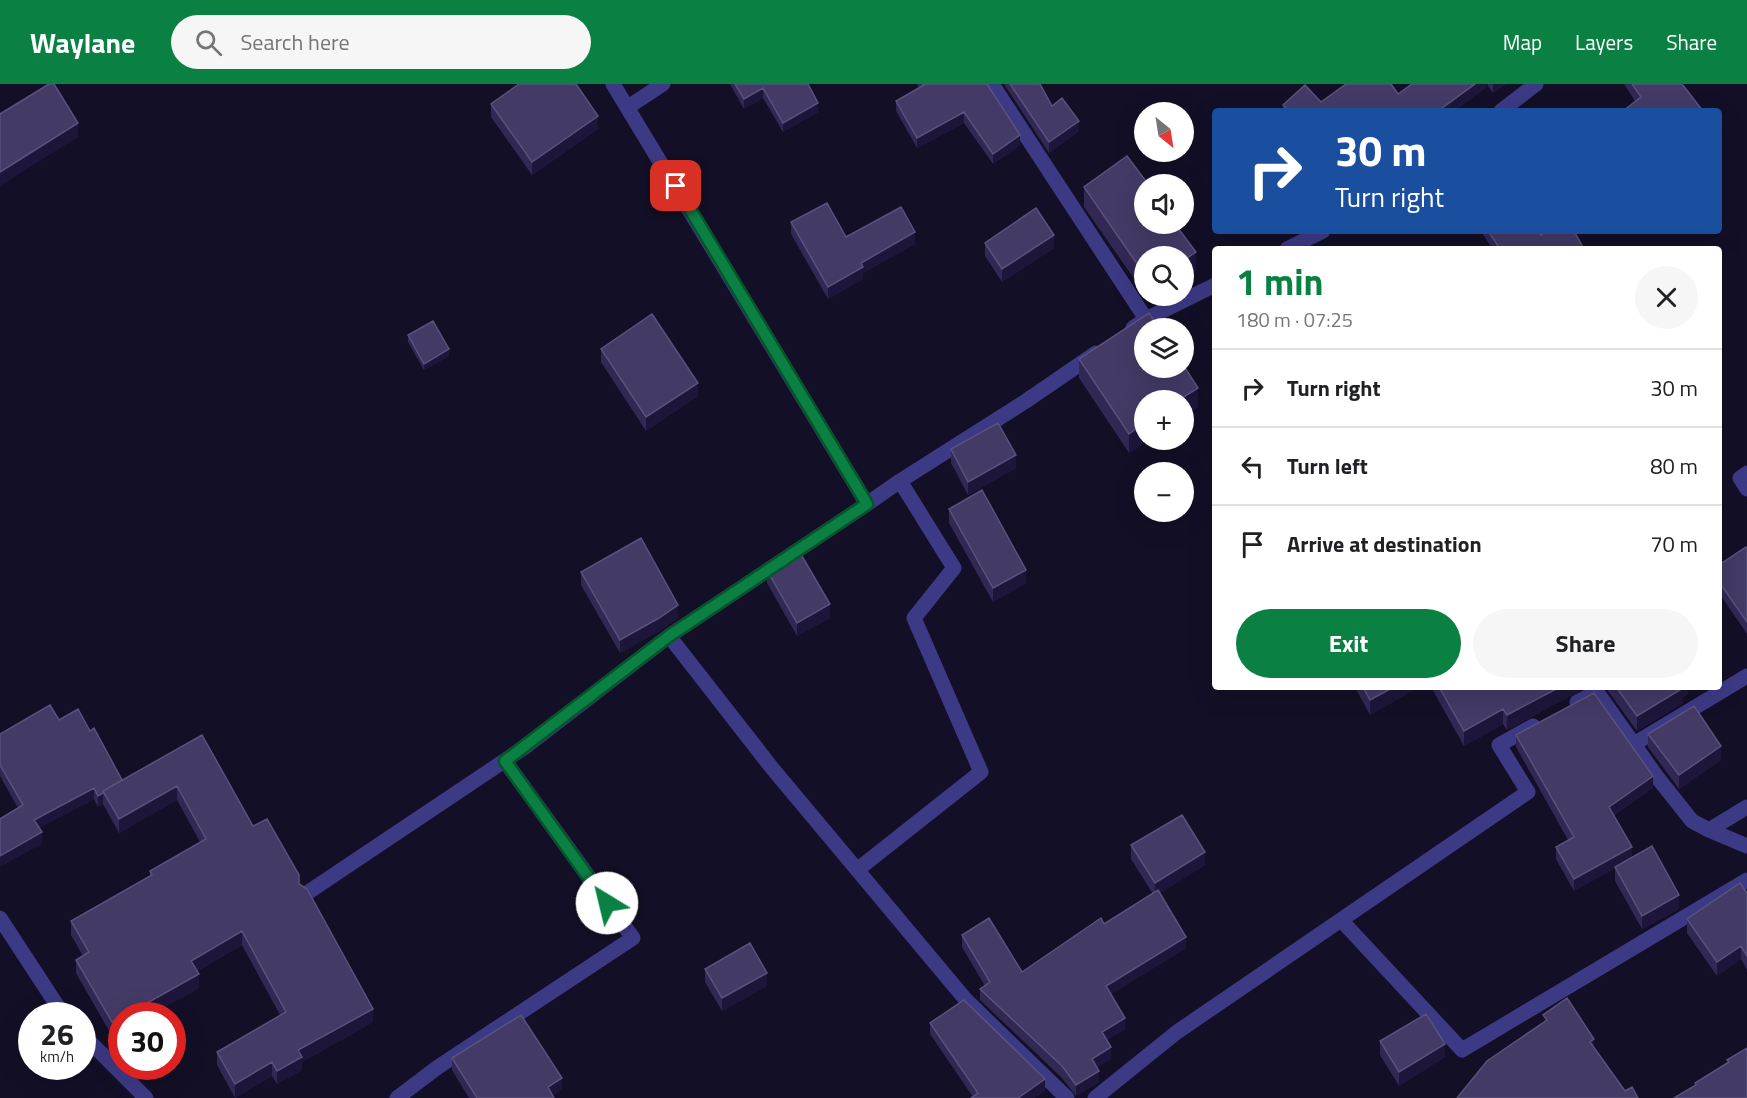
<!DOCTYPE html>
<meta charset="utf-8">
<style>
:root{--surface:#fff;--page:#f6f6f6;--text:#202124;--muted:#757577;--line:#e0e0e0;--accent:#0b8043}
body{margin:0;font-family:"Titillium Web",sans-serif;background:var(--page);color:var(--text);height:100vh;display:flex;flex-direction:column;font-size:22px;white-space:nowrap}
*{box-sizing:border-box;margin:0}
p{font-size:20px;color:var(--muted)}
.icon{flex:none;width:33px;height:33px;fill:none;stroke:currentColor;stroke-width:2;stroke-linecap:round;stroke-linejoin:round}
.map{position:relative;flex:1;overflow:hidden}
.sheet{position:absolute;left:1212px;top:162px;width:510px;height:444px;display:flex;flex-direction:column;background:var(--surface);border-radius:6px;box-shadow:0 6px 24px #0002}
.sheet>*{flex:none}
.hud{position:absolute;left:1212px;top:24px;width:510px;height:126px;border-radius:6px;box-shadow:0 6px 24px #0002;background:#1a4fa0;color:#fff;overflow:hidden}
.needle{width:39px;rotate:150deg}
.tools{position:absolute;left:1134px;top:18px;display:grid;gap:12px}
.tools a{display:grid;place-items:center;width:60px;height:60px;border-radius:50%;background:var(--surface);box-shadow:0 6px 24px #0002;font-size:30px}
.speed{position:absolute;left:18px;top:918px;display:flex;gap:12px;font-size:30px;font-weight:700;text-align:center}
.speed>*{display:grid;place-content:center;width:78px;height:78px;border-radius:50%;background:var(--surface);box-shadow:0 6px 24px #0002;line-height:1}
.speed small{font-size:15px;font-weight:400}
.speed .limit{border:9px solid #d22;background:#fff;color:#111}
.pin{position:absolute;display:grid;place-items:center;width:51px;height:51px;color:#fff;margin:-26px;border-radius:12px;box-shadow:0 3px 9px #0006}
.me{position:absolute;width:66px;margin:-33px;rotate:324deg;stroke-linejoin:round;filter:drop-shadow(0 0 4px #0008)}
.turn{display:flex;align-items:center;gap:21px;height:126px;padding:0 24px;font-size:27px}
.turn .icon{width:78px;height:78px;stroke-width:2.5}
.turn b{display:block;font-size:42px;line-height:51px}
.round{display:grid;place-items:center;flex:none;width:63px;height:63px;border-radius:32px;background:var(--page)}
.headline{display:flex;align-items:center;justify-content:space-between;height:102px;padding:0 24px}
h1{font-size:36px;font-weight:700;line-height:45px;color:var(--accent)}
.action{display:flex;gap:12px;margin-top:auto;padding:12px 24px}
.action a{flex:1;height:69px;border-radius:36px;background:var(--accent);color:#fff;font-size:24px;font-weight:700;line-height:69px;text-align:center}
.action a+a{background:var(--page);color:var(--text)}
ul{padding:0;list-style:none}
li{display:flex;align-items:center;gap:18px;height:78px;padding:0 24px;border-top:2px solid var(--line)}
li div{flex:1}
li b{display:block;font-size:22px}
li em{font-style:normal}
header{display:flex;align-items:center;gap:36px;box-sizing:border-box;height:84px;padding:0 30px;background:var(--accent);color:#fff}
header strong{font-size:28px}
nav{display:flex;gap:33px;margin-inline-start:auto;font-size:21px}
.search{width:420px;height:54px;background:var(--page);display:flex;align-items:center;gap:15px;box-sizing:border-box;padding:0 21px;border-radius:33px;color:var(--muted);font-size:22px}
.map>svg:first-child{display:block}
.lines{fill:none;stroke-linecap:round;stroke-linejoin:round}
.street{stroke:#3d3a85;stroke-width:15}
.wall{fill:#312854}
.shaded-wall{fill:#1d163a}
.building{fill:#433a66;stroke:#5a527e;stroke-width:1.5}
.route-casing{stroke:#07532c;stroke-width:15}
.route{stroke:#0b8043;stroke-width:10}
</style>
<header>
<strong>Waylane</strong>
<div class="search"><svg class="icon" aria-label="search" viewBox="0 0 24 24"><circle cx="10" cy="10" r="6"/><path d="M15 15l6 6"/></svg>Search here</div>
<nav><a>Map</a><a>Layers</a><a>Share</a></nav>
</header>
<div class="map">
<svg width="1747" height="1014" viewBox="0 0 1747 1014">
<rect width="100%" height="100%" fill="#130f26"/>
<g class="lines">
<path class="street" d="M613,0L867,420L669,552L772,684L966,916L1067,1014
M992,0L1146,235L1133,244
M628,23L663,0
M1501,27L1536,0
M1287,165L1323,147
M1146,235L1215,201
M1747,389L1740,394L1747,405
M867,420L900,397
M1577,618L1597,608L1657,693L1692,737L1709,746L1747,723
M1634,660L1747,592
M1709,746L1747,762
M857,786L981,688L914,534L954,484L900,397L1026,317L1096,269
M307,809L525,663L669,552
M0,834L64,932
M1341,836L1462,966L1747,796
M82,950L146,1014
M397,1014L438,983L633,854L505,677
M1095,1014L1177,948L1528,708L1499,661L1533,642"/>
</g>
<path class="wall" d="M730,0H808L818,28L783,48L763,14L744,25Z
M917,0H987L1020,61L993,80L964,39L917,64L896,27V17L919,4Z
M1004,0H1040L1052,22L1079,47L1049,69Z
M1412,0H1506L1493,9L1488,2L1454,27H1283V21L1321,18L1398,10Z
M1624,0H1682L1635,17Z
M491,20L598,45L532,91L491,33Z
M1084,103L1196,187L1144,172V209L1084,123Z
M791,138L846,153L915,160L863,189V195L828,215L791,150Z
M1481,147H1538L1541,151L1584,165H1492Z
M985,159L1054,164L1002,198L985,172Z
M1146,212H1161L1151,218Z
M408,251L449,272L424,286L408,258Z
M601,265L698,312L646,347L601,278Z
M1079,275L1198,323L1144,356H1149L1129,369L1079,294Z
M951,365L1016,384L968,411L951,379Z
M949,425L1026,499L993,518L949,439Z
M1747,464V550L1719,509V481Z
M767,486L830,534L797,552L767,499Z
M581,488L678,534L659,547L620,569L581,501Z
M1355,603H1419L1370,631Z
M1431,603H1587L1507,646L1503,640L1464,662Z
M1605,603H1688V610L1683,613V619L1637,647Z
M59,636L90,647L122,696L202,651L253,742L299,800L373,938L302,978V986L277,1000L272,992L235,1014L217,981V968L280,931L242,861L197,887L199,904L112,952L76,889V876L83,872L71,851V837L150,792V787L200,758L177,716L119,749L103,720L98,723L94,715L39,744L42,760L18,724L0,692V650Z
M1648,650L1721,676L1679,705L1648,663Z
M1516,651L1653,704L1614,731L1632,773L1679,825L1642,845L1615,797V784L1574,807L1556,775V763L1568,756L1516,663Z
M1131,761L1205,781L1160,809L1186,864L1111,910L1125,945L1107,956L1111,975L1097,983L1099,998L1076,1012L1062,994L980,916V905L985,902L962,863V851L1022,888L1104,840L1153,810L1131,775Z
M1747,809V886L1741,875L1717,892L1687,849V835Z
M705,885L767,902L722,927L705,898Z
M930,939L1045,1006L1034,1014H971L973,1013L930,950Z
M1380,957L1445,973L1399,1002L1380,971Z
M452,974L562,1005L553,1011L554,1014H469L452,986Z"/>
<path class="shaded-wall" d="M1475,0H1488V2L1454,27H1438Z
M1493,0H1506L1493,9Z
M763,4V14L744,25V15Z
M818,19V28L783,48V39Z
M964,28V39L917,64V54Z
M598,32V45L532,91V78Z
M1079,37V47L1049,69V58Z
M78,39V53L0,102V88Z
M1020,51V61L993,80V70Z
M915,148V160L863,189V195L828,215V203L861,179Z
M1054,151V164L1002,198V185Z
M1196,168V187L1184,195V176Z
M1151,212H1161L1151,218Z
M449,265V272L424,286V280Z
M698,299V312L646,347V333Z
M1198,304V323L1184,333V316H1179Z
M1144,339V356H1149L1129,369V350Z
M1016,371V384L968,411V398Z
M1026,486V499L993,518V504Z
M830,520V534L797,552V539Z
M678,521V534L659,547L620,569V556Z
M1394,603H1419L1370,631V616Z
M1560,603H1587L1507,646V631Z
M1680,603H1688V610L1683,613V619L1637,647V632Z
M1503,625V640L1464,662V647Z
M1721,662V676L1679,705V691Z
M1653,692V704L1609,734V723Z
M177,702V716L119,749V735Z
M94,704V715L34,747V736Z
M103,709V720L98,723V712Z
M42,748V760L0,783V772Z
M1632,763V775L1574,807V795Z
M1205,768V781L1155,813V799Z
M1679,811V825L1642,845V832Z
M242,847V861L191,890V877Z
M1186,853V864L1106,913V902Z
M1741,862V875L1717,892V878Z
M767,889V902L722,927V914Z
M199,890V904L149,932H124Z
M373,925V938L302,978V986L277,1000V987L298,966Z
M122,933V946L112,952V938Z
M1125,934V945L1102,959V948Z
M1594,955V968L1590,958Z
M1445,960V973L1399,1002V988Z
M1111,963V975L1092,987V975Z
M272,978V992L235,1014V1000Z
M1099,987V998L1076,1012V1001Z
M562,994V1005L549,1014L548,1003Z
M1045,995V1006L1034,1014H1018Z"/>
<path class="building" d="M49,0H54L78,39L0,88V30Z
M519,0H576L598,32L532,78L491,20Z
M735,0H808L818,19L783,39L763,4L744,15Z
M923,0H987L1020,51L993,70L964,28L917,54L896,17L924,1Z
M1010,0H1040L1052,22L1062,14L1079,37L1049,58Z
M1346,0H1391L1398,10L1412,0H1475L1438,27H1289L1283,21L1305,1L1321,18Z
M1632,0H1682L1703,27H1623L1641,13Z
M1127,72L1148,100H1144V140H1175L1196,168L1184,176V172H1144V190L1084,103Z
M827,119L846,153L901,123L915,148L861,179L863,183L828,203L791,138Z
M1036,124L1054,151L1002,185L985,159Z
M1488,147H1538L1541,151L1547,147H1574L1584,165H1500Z
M1149,229L1159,244H1144V284H1184V282L1198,304L1179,316H1144V339L1129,350L1079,275Z
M652,230L698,299L646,333L601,265Z
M433,237L449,265L424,280L408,251Z
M998,339L1016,371L968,398L951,365Z
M982,406L1026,486L993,504L949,425Z
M641,454L678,521L659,534L620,556L581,488Z
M1746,463L1747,464V538L1719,498V481Z
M799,467L830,520L797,539L767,486Z
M1363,603H1394L1370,616Z
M1439,603H1560L1507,631L1503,625L1464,647Z
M1616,603H1682L1683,604L1637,632Z
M1594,609L1653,692L1609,723L1632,763L1574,795L1556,763L1574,753L1516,651Z
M50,621L59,636L78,625L90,647L94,644L122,696L103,707V709L98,712L94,704L34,736L42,748L0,772V735L23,721L0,681V650Z
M1694,622L1721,662L1679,691L1648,650Z
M202,651L253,742L267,735L299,791V800L307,805L373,925L298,966L302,973L277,987L272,978L235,1000L217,968L286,928L242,847L191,877L199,890L124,932H122V933L112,938L76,876L89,868L71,837L152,791L150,787L206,755L177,702L119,735L103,707Z
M1182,731L1205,768L1155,799L1131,761Z
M1652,762L1679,811L1642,832L1615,783Z
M1740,799L1747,809V872L1741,862L1717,878L1687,835Z
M1158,806L1186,853L1106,902L1125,934L1102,948L1111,963L1092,975L1099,987L1076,1001L1062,982L980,905L990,898L962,851L989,834L1022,888L1101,834L1104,840Z
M750,859L767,889L722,914L705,885Z
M1567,914L1594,955L1590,958L1625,1007L1632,1003L1638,1014H1457L1487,977L1547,936L1543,931Z
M964,916L1045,995L1018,1014H971L978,1009L930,939Z
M1426,930L1445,960L1399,988L1380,957Z
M521,931L562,994L548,1003L554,1014H477L452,974Z
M1747,964V1014H1674L1696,1001L1695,999L1729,978L1727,976Z"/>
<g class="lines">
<g class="route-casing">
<path id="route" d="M607,819L505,677L669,552L867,420L676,102"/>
</g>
<use href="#route" class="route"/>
</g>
</svg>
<div class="tools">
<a><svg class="needle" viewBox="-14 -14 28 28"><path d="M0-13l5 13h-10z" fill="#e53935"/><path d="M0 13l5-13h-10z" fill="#757577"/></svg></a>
<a><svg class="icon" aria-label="sound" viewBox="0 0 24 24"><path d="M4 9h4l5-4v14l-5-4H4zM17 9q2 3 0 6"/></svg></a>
<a><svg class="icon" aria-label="search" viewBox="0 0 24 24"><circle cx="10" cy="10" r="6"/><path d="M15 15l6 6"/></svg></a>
<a><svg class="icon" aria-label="layers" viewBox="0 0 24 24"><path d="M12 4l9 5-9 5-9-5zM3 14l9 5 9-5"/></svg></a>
<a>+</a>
<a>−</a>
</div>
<div class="speed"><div>26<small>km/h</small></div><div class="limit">30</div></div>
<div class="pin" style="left:676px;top:102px;background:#d93025"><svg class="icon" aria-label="arrive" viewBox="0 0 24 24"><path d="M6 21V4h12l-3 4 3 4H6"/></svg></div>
<svg class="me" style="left:607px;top:819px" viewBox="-20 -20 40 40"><circle r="19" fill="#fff"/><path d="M0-13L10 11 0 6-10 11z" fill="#0b8043"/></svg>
<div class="hud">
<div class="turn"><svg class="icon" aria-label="right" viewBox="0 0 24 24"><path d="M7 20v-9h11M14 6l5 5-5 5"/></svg><div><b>30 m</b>Turn right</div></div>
</div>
<section class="sheet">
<div class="headline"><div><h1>1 min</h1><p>180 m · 07:25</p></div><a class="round"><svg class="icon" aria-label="close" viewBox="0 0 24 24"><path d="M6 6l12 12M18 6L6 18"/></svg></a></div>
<ul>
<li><svg class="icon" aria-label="right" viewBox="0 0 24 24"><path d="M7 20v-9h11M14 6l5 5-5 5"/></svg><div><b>Turn right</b></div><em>30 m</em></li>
<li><svg class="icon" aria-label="left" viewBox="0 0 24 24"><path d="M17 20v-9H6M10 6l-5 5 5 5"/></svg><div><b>Turn left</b></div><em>80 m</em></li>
<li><svg class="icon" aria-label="arrive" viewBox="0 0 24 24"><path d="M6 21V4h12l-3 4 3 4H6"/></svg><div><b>Arrive at destination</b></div><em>70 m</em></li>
</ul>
<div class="action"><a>Exit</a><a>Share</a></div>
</section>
</div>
